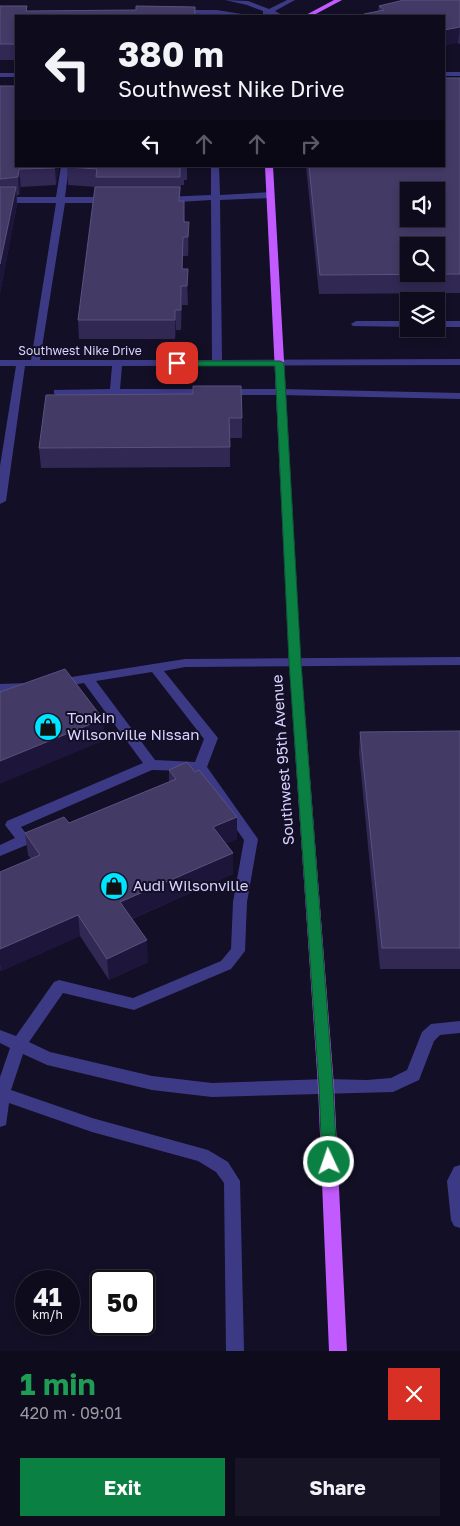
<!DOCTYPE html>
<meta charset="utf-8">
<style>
:root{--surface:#0e0b1c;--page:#171425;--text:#f1f3f6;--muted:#9b9ba3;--line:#2e2b3b;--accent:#0b8043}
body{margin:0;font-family:"Golos Text",sans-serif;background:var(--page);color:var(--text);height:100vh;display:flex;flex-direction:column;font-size:19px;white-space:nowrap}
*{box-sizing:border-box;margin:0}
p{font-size:16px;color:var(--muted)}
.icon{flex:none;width:28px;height:28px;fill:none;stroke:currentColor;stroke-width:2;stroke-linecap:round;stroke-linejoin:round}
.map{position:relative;height:1351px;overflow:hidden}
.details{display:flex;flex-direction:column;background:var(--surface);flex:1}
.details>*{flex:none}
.guide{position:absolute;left:15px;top:15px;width:430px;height:152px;border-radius:0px;box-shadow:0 2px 8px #0003,0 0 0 1px var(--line);background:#0e0b1c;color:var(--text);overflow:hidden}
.tools{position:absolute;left:400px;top:182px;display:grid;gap:10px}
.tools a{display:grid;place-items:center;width:45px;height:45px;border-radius:0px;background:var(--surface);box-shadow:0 2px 8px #0003,0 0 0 1px var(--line);font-size:25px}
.speed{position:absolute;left:15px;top:1270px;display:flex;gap:10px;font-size:25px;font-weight:700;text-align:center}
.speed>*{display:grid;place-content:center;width:65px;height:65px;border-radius:50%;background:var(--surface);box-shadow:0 2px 8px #0003,0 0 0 1px var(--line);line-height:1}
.speed small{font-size:12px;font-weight:400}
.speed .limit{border:2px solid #111;border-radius:8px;background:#fff;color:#111}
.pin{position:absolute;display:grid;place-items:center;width:42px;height:42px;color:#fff;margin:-21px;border-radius:10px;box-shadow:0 2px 8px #0006}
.me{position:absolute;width:55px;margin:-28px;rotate:357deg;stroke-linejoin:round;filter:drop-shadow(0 0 4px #0008)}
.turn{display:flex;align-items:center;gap:18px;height:105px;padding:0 20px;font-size:22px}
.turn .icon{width:65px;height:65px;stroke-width:2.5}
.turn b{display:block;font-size:35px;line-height:42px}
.lanes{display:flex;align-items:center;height:48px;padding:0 20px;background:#0003;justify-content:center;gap:25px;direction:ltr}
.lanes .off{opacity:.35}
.round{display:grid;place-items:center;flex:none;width:52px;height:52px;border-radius:0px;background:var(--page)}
.head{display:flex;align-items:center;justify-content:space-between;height:85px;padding:0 20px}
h1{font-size:30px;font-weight:700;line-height:38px;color:#1e9e55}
.cta{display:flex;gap:10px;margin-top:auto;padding:10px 20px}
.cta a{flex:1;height:58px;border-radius:0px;background:var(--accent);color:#fff;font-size:20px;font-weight:700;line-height:58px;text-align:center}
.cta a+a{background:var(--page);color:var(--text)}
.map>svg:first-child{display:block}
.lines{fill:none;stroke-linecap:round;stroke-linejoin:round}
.minor{fill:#3d3a85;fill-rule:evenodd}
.major{fill:#c25bff;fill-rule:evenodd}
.wall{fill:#312854}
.shaded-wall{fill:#1d163a}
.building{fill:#433a66;stroke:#5a527e;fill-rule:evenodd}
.route{fill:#0b8043;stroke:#07532c}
.labels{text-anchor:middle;stroke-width:4;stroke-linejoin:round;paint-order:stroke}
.far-street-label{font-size:12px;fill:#d9d4ff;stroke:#130f26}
.poi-label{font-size:15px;fill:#d9d4ff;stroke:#130f26;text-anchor:start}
.street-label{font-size:15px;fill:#d9d4ff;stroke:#130f26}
</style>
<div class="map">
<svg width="460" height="1351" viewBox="0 0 460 1351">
<rect width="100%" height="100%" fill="#130f26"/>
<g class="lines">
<path class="minor" d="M225,0L248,1L269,9L287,0H295L275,11L284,16L263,14V11L247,5Z
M179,10H217L254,16L177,13L176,12Z
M444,72H460V76H444Z
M0,73H16V77H0Z
M61,166H69L65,197H108L112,200L108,203H65L40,360H212L211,200L163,203L159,200L163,197L211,195V166H219L220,195L271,192L275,195L271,198L220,200L222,360L460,359V365L122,366L120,389H281L460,393V399L281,395H58L54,394V390L110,389L112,366H25L6,501L0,504V466L16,366H0V360H31L56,203H0V197H56Z
M356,321H409V327L353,326L351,324Z
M436,321H460V327H436Z
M460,657V665L185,667L164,671L218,738L207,767L258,839L247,902L245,951L231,969L134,1010L63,993L29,1042L50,1052L152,1076L212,1083L326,1079L367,1080L391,1078L407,1070L422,1032L431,1024L460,1021V1033L440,1035L434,1041L419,1080L393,1092L212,1097L152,1090L47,1065L23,1054L11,1090L92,1118L208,1150L228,1162L240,1181L244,1351H226L224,1183L216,1172L198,1161L92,1132L9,1103L6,1125L0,1127V1077L10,1048L0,1043V1030L16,1036L54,982L59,980L133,998L221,961L231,949L233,902L244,840L196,771L152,770L21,827L31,840L29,844L0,856V845L15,838L5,825L7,821L143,763L84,683L59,687L53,683L59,679L185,659ZM152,672L204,739L195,762L155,760L96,681Z
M29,683L35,687L33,690L0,692V684Z
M460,1165V1228L454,1226L451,1220L447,1181L454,1167Z"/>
<path class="major" d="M334,0H342L312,16H304Z
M265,166H273L301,662L334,1086L347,1351H329L318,1086L289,662Z"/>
</g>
<path class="wall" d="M401,0H460V44L458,43L444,16H364V14L378,11L379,6L401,1Z
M0,6H27V11L136,10V6L195,7V16H16V60H0Z
M460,78V293L319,294L306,166H444Z
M0,86L16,166H59L56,185L21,187L19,195H17V205L0,293Z
M67,166H187V180H184V185H181L180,195V201L189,240L188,256H183V269H188V305H182L181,330H176L175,339H79L78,320L96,187L68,185Z
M46,395L242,418V438H230V467L41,468L39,448Z
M460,731V969H380L359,753L360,732Z
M169,770L237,839L226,843L233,853V874L132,919L148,962L109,980L80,936L1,971L0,969V872L31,859L28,855L25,833L69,823L169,782Z"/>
<path class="shaded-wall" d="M460,27L458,43L444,46V30Z
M55,166H59L56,185L55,168Z
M19,169L21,187L19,195L18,177Z
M16,187L17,205L0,293V264Z
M189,222V240L188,256V237Z
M183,237V256L182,288V269Z
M188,269V305L187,286Z
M181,286L182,305L181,330Z
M175,310L176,330L175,339Z
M103,719L105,740L0,784V761Z
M237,817V839L214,849L213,827Z
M233,853V874L122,923L120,902Z
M78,915L80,936L1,971L0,964V949Z
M147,940L148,962L109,980L107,959Z"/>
<path class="building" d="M404,0H460V27L444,30V16H368L364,14L384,10L379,6Z
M0,6H27L26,11L136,10V6L195,7V16H16V44H0Z
M444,78H460V274L320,275L309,166H444ZM409,191H436V219H409ZM409,246H436V274H409Z
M0,86H16V166H55V168L19,169L18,177L0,179Z
M67,166H184V167H180V177H96L97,169L67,167Z
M0,187H16L0,264Z
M95,187H180L179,201H184V222H189L188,237H183L182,269H188L187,286H181V310H175V320H78Z
M193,386H241L242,418H229L230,447L39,448L46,395L193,394Z
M65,669L103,719L0,761V692Z
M460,731V948H382L360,732Z
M187,762L195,772L199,770L237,817L213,827L233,853L120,902L147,940L107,959L78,915L0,949V872L40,855L25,833L64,817L69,823L176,779L169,770Z"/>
<path class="route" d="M174,361H280L284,363L301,662L333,1086L337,1162L335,1167L329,1168L324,1167L322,1162L319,1086L289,662L275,366H177L174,365Z"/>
<defs>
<g id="shop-disc" transform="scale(1.4375)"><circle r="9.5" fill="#00e5ff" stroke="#130f26"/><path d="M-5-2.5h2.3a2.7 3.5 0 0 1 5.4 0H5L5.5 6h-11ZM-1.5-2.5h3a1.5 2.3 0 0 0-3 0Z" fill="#111"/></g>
</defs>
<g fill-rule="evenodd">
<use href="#shop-disc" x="48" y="727"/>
<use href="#shop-disc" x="114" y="886"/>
</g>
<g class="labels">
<g class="far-street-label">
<text x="80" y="355">Southwest Nike Drive</text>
</g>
<g class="poi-label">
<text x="67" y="723">Tonkin<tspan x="67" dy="17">Wilsonville Nissan</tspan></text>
<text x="133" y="891">Audi Wilsonville</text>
</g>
<g class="street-label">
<text transform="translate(283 760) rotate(-94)" y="5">Southwest 95th Avenue</text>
</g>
</g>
</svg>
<div class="tools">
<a><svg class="icon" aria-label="sound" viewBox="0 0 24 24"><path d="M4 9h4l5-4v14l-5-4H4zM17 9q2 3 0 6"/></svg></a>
<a><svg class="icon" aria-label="search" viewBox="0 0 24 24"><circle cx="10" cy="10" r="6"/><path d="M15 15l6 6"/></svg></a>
<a><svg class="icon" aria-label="layers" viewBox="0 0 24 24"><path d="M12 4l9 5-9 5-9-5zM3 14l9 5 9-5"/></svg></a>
</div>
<div class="speed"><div>41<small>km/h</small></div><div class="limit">50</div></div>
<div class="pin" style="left:177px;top:363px;background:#d93025"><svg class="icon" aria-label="arrive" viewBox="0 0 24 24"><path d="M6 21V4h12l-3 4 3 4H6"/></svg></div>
<svg class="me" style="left:329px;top:1162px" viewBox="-20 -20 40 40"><circle r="17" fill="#0b8043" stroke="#fff" stroke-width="3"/><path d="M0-11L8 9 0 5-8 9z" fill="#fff"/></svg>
<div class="guide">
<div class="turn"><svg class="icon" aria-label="left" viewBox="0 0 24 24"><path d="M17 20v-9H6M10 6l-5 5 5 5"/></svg><div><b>380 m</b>Southwest Nike Drive</div></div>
<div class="lanes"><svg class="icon" aria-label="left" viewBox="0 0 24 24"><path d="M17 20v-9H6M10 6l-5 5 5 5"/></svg><svg class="icon off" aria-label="ahead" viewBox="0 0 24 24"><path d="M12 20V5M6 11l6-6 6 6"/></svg><svg class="icon off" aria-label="ahead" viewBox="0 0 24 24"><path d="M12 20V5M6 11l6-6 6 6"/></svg><svg class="icon off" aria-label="right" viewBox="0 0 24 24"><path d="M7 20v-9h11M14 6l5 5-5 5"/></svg></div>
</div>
</div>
<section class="details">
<div class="head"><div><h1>1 min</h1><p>420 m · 09:01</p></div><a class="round" style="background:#d93025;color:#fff"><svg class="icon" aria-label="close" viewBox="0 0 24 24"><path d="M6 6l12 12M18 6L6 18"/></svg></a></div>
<div class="cta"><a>Exit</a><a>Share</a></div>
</section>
